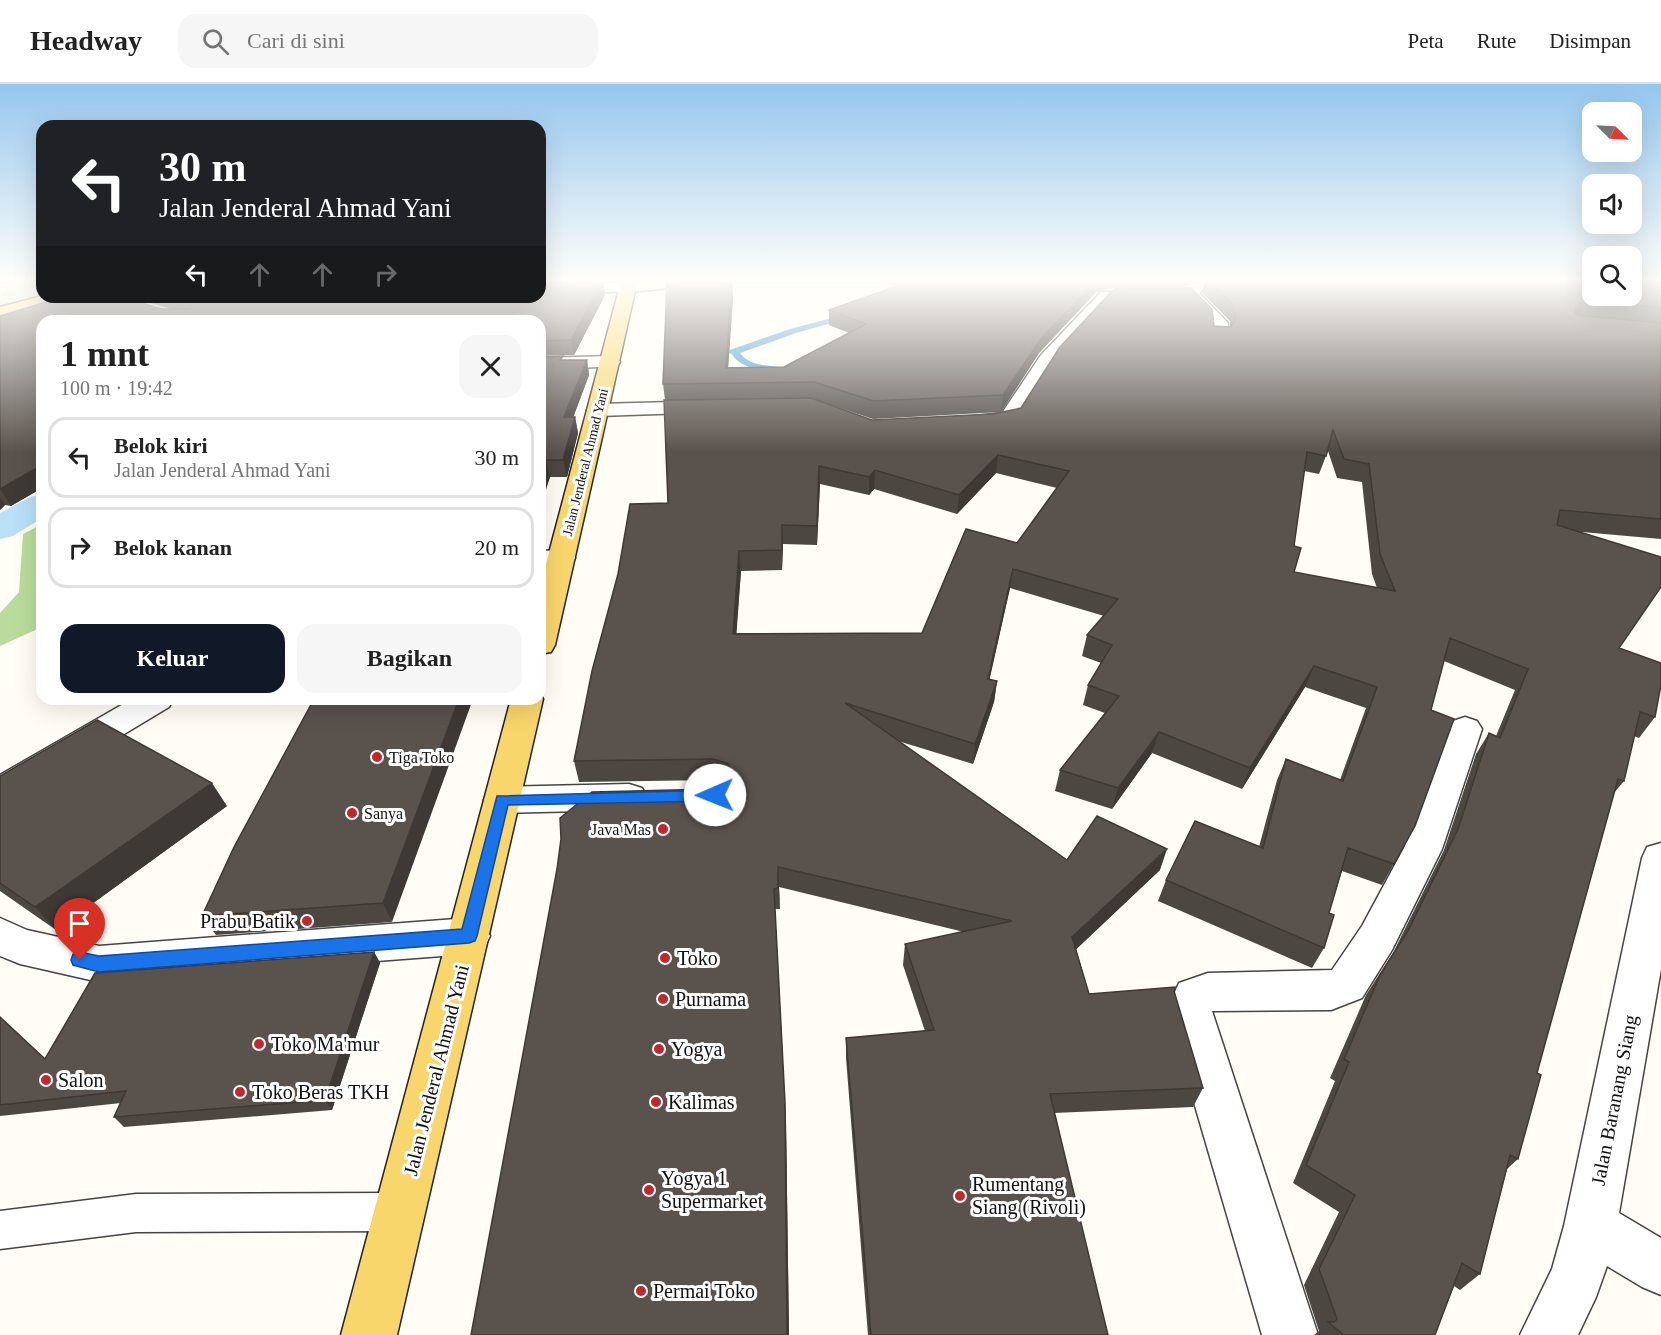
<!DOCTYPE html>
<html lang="id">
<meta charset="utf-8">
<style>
:root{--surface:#fff;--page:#f6f6f6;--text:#222;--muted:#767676;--line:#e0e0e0;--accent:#111827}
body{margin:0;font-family:Georgia,serif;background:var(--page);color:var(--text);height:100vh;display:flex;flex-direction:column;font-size:22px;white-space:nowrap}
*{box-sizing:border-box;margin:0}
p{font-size:20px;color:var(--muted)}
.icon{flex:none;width:33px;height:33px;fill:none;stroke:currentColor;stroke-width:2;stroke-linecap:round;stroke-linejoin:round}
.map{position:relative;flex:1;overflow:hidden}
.panel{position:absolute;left:36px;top:231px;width:510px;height:390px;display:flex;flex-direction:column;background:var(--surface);border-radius:18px;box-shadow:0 6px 24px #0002}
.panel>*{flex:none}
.guide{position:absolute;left:36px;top:36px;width:510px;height:183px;border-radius:18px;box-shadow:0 6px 24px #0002;background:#202124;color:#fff;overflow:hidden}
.needle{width:39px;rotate:114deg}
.fabs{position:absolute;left:1582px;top:18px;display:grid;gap:12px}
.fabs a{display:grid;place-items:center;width:60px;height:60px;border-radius:12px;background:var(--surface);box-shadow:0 6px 24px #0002;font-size:30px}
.pin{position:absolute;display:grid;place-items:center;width:51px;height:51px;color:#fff;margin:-62px -26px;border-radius:50% 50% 50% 0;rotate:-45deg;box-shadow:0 0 6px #0007}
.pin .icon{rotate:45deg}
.me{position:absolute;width:66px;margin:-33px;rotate:269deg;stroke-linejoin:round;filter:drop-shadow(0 0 4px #0008)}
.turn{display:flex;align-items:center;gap:21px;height:126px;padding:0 24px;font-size:27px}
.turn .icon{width:78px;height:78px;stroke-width:2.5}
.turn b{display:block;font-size:42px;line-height:51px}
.lanes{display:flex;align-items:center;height:57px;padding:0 24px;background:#0003;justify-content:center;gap:30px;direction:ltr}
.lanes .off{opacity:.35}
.round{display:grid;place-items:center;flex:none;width:63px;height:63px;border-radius:18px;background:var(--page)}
.overview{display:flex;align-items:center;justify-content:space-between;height:102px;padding:0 24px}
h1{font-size:36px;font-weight:700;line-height:45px}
.cta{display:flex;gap:12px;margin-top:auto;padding:12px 24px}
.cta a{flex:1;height:69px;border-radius:18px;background:var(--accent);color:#fff;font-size:24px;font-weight:700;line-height:69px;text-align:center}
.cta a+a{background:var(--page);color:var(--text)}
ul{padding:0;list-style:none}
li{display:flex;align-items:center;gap:18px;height:81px;margin:0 12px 9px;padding:0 12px;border:3px solid var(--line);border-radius:18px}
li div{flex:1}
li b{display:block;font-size:22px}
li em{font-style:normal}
header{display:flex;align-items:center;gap:36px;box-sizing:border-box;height:84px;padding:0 30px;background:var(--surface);border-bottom:2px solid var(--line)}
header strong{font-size:28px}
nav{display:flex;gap:33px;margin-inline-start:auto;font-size:21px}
.search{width:420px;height:54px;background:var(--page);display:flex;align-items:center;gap:15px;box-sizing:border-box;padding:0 21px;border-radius:18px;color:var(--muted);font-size:22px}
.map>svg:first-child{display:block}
.green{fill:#d5ebbd}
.forest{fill:#b9dc9c}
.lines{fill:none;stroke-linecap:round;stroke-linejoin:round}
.stream{fill:#3f96cf;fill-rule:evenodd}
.canal{fill:#b9e0f7;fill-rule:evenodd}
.service-casing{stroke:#444;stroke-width:3}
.minor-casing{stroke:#444;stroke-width:3}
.tertiary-casing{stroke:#444;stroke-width:3}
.secondary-casing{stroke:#333;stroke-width:3}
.primary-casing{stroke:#222;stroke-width:3}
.service{fill:#fff;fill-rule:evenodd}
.minor{fill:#fff;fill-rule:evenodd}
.tertiary{fill:#fff;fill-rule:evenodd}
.secondary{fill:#fff6b0;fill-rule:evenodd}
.primary{fill:#f9d66b;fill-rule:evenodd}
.wall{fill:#4d4742;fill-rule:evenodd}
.shaded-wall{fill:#3f3936}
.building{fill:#5a524d;stroke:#3f3936;stroke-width:1.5;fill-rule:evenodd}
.route{fill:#1a73e8;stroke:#114b97;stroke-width:1.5}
.poi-dot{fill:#c4262e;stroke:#fff;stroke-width:2}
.labels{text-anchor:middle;stroke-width:6;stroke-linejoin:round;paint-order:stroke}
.far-street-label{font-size:14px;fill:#111;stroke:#fff}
.poi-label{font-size:16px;fill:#111;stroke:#fff;text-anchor:start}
.near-poi-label{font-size:20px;fill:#111;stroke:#fff;text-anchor:start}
.near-street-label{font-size:20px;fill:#111;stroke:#fff}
</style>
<header>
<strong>Headway</strong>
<div class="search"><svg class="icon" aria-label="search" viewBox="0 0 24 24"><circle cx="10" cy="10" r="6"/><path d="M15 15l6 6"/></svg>Cari di sini</div>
<nav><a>Peta</a><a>Rute</a><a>Disimpan</a></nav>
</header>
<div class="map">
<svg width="1661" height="1251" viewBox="0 0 1661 1251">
<rect width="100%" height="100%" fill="#fffdf5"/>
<path class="green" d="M16,194H42V207L30,218L0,226V212Z"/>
<path class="forest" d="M42,440V543L0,562V529L19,508L23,450Z"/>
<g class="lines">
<path class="stream" d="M847,230L851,232L850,234L796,249L740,269C749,282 768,281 783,284V288C768,289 740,285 732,270L724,268L790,245Z"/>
<path class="canal" d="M42,410V434L13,452L0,455V429L30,413Z"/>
<g class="service-casing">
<path id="service" d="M400,1109L413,1115L419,1128L413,1141L400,1147L136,1148L0,1165V1127L136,1110Z"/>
</g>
<g class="minor-casing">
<path id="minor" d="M1197,194H1215L1199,209L1228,239V253L1226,257H1212L1210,253V240L1188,217H1112L1056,278L1017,340L976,345L968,343L965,338L968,333L1002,329L1041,271L1101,208H1180Z
M610,272L617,274L620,278L617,282L540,286V274Z
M710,317L718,318L721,323L718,328L598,332L590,331L587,326L590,321L598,320Z
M561,466L571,468L575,474L571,480L540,483V467Z
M132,615H173L169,623L13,717L0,721V691Z
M1465,633L1477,637L1482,645L1442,765L1392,866L1362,914L1331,926L1212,927L1318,1251H1262L1167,926L1179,899L1208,889L1332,886L1362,842L1404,764L1448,645L1453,637Z
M629,700L642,704L647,713L642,722L629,726L502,729L489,726L484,716L489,706L502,703Z
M1661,759V885L1619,1129L1661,1154V1211L1642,1203L1607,1182L1596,1213L1578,1251H1520L1552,1185L1564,1142L1642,774L1647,763Z
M0,834L27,846L99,862L469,834L484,840L490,852L484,864L469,870L99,898L20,880L0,872Z"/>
</g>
<g class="tertiary-casing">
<path id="tertiary" d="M629,198L635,199L637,203L635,207L540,211V201Z"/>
</g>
<g class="secondary-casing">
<path id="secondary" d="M672,194H732L724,199L629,208L623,207L621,203L623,199L629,198Z"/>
</g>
<g class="primary-casing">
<path id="primary" d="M622,194H638L555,561L551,568L540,570V503Z
M42,212L65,213L62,217L0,234V223Z
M540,610L543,615L397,1251H341L511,615H540Z"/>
</g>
<use href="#service" class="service"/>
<use href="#minor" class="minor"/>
<use href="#tertiary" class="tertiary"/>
<use href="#secondary" class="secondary"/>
<use href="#primary" class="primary"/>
</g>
<path class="wall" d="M540,194H575L572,198L540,199Z
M878,194H1194L1181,204L1214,242L1230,243V237L1202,209L1206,194H1661V455L1582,448L1619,564L1655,633L1639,654L1634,652L1624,697L1614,709L1537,989L1518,1075L1507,1085L1480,1190L1460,1206L1454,1202L1435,1251H1314L1319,1247L1304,1201L1339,1128L1293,1099L1335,997L1330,994L1366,911L1394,867L1444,766L1476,670L1489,649L1496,652L1515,606L1444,577L1431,626L1394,780L1382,801L1342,787L1329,829L1324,864L1312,884L1158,817L1166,796L1259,763L1277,696L1286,675L1340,696L1366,624L1305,603L1242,705L1152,669L1112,725L1055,707L1060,686L1105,629L1083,621L1088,601L1101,579L1082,572L1087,551L1104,532L1010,504L989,596L997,597L994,618L973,680L898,657L1067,776L1160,786L1076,865L1089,910L1174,907L1203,1004L1193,1023L1054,1029L1108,1251H868L846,974V954L925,947L903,881L905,860L964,848L779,803L780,825H775L786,1037L789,1251H471L713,705L726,701L727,700L715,696L579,698L574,677L668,419L665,316L663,300L732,199L733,213L728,283H784L849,249L829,241V226L896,203ZM1112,204L1148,205L1021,324L993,330L872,336L813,315L873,335L1001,328L1039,269L1096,208ZM1328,367L1337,394L1362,398L1372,490L1377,504L1294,488V462L1304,387L1319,390ZM996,389L1057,404L1017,459L922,549H736L741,487L782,486L783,460L817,461L820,400L869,411L874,405L957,430Z
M603,197L605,211L574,271L540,272V237H42V404L11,422L5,421L0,426V232L172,225L129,213H540Z
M540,273L563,276H587L589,291L573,333H575L578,349L567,393H550L540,423Z
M314,615L392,838L216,851L202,832Z
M0,692L227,722L56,846L0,807Z
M374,868L380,879L332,1026L124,1043L114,1033L121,1019L0,1032V933L45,975Z"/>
<path class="shaded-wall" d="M1099,194H1114L1112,204L1096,208L1039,269L1001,328L1003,311L1042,253Z
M1182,194H1194L1179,206Z
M603,197L605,211L574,271L571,256Z
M732,199L733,213L727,300L726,284Z
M1585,218L1577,234L1568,237L1576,222Z
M587,276L589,291L567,350L564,333Z
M575,333L578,349L567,393L563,376Z
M998,371L996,389L957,430L959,411Z
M546,376L550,393L540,423V394Z
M42,381V404L11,422L0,405Z
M819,382L820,400L817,461V442Z
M875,386L874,405L869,411V393Z
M0,414L5,421L0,426Z
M782,441L783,460L782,486Z
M739,467L741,487L735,570L733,550Z
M1013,485L1010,504L985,616L988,595Z
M1314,582L1305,603L1242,705L1250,684Z
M997,597L994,618L973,680L975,660Z
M459,615H473L392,838L383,819Z
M1159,648L1152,669L1112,725L1118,704Z
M212,699L227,722L56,846L35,823Z
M1167,765L1160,786L1067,874L1072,853Z
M778,783L779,803L780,825L778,804Z
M774,805L786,1037L789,1251H787Z
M374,868L380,879L332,1026L325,1016Z"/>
<path class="building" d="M909,194H1099L1042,253L1003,311L874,317L814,298L663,300L667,197L732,199L726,284L784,283L866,240L829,226L914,196Z
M1206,194H1593V212H1632V194H1661V223L1585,218L1576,222L1574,228L1576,231L1661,239V435L1560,426L1557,441L1661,473V503L1619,564L1661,579V601L1655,633L1640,628L1624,697L1618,695L1537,989L1541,991L1518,1075L1510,1071L1480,1190L1462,1179L1435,1251H1344L1328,1238H1334L1337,1235L1319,1185L1355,1111L1306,1081L1349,978L1344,975L1380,891L1408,847L1458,745L1489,649L1500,654L1528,585L1450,554L1431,626L1454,635L1415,742L1394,780L1348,764L1329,829L1334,831L1324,864L1166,796L1195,737L1263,764L1286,675L1343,697L1377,603L1314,582L1250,684L1159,648L1118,704L1060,686L1119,612L1088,601L1112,561L1087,551L1118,515L1013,485L988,595L997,597L975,660L845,619L1067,776L1097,732L1167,765L1072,853L1089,910L1175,903L1174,907L1203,1004L1050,1010L1108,1251H871L846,954L934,946L905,860L1012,837L778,783V804L774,805L785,1019L787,1251H471L557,785L561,755L560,734L592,708L713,705L726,701L733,691L728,680L713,675L574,677L592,587L618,490L630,420L668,419L664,316L811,314L872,336L993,330L1021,324L1060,263L1114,205L1191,204L1212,225L1214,242L1230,243L1235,237L1234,222ZM1333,346L1344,375L1369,380L1380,470L1395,507L1294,488L1301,464L1294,462L1307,368L1326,372ZM998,371L1069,387L1017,459L966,445L922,549L733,550L739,467L782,466V441L817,442L819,382L869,393L875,386L959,411Z
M603,197L571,256L540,257V237H42V381L0,405V232L62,213H121L161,225H190L192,222L188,217L173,213H540V199Z
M563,272L560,276H587L564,333H575L563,376H546L540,394V273Z
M314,615H459L383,819L202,832L234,763Z
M97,636L212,699L35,823L0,799V692Z
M374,868L325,1016L114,1033L126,1007L0,1021V933L45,975L95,889Z"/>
<linearGradient id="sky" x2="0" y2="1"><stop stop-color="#95c6ee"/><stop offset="0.53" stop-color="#fffefa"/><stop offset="1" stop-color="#fffefa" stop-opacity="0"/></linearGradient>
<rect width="1661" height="369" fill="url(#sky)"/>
<path class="route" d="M715,706L721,707L723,711L721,715L715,717L508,721L477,852L475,857L469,859L99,888L73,881L71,876L73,870L80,868L99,872L462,845L497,712Z"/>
<g class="poi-dot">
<circle cx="377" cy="673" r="6"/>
<circle cx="352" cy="729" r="6"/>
<circle cx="663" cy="745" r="6"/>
<circle cx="307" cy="837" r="6"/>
<circle cx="665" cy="874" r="6"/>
<circle cx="663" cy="915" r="6"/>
<circle cx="259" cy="960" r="6"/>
<circle cx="659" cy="965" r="6"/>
<circle cx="46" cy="996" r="6"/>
<circle cx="240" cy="1008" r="6"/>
<circle cx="656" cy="1018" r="6"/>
<circle cx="649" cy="1106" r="6"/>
<circle cx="960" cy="1112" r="6"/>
<circle cx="641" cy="1207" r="6"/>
</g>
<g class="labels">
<g class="far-street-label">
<text transform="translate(585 378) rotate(-76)" y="5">Jalan Jenderal Ahmad Yani</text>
</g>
<g class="poi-label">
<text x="389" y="679">Tiga Toko</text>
<text x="364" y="735">Sanya</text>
<text x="651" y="751" text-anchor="end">Java Mas</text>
</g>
<g class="near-poi-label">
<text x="295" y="844" text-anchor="end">Prabu Batik</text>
<text x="677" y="881">Toko</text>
<text x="675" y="922">Purnama</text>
<text x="271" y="967">Toko Ma'mur</text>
<text x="671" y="972">Yogya</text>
<text x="58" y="1003">Salon</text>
<text x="252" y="1015">Toko Beras TKH</text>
<text x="668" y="1025">Kalimas</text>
<text x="661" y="1101">Yogya 1<tspan x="661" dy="23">Supermarket</tspan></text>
<text x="972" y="1107">Rumentang<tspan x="972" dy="23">Siang (Rivoli)</tspan></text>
<text x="653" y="1214">Permai Toko</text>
</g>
<g class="near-street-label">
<text transform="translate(436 986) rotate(-76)" y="7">Jalan Jenderal Ahmad Yani</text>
<text transform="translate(1614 1016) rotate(-79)" y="7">Jalan Baranang Siang</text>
</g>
</g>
</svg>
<div class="fabs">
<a><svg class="needle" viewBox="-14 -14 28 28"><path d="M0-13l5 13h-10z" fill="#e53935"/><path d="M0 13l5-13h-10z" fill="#767676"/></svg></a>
<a><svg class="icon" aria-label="sound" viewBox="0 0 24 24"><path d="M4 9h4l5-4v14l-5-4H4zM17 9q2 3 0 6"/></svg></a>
<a><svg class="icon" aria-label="search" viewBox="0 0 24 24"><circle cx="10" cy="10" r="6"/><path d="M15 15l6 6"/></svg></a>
</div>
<div class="pin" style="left:80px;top:876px;background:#d93025"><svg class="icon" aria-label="arrive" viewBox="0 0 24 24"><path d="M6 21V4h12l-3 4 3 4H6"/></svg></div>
<svg class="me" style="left:715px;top:711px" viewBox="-20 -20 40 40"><circle r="19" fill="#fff"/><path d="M0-13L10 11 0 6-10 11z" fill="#1a73e8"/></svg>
<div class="guide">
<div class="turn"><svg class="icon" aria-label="left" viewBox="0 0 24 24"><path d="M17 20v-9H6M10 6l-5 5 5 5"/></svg><div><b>30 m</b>Jalan Jenderal Ahmad Yani</div></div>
<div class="lanes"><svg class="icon" aria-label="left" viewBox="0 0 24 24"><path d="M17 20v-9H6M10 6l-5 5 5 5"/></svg><svg class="icon off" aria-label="ahead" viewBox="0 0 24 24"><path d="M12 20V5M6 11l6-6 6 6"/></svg><svg class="icon off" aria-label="ahead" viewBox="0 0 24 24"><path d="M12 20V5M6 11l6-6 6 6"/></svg><svg class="icon off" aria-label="right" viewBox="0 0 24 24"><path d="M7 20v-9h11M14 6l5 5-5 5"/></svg></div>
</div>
<section class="panel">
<div class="overview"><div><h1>1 mnt</h1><p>100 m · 19:42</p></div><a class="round"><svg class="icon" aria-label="close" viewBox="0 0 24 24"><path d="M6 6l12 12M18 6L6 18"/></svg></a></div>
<ul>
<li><svg class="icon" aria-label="left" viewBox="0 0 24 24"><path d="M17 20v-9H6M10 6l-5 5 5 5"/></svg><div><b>Belok kiri</b><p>Jalan Jenderal Ahmad Yani</p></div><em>30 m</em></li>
<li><svg class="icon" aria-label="right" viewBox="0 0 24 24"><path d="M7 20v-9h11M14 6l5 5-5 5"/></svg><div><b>Belok kanan</b></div><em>20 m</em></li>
</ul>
<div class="cta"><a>Keluar</a><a>Bagikan</a></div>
</section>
</div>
